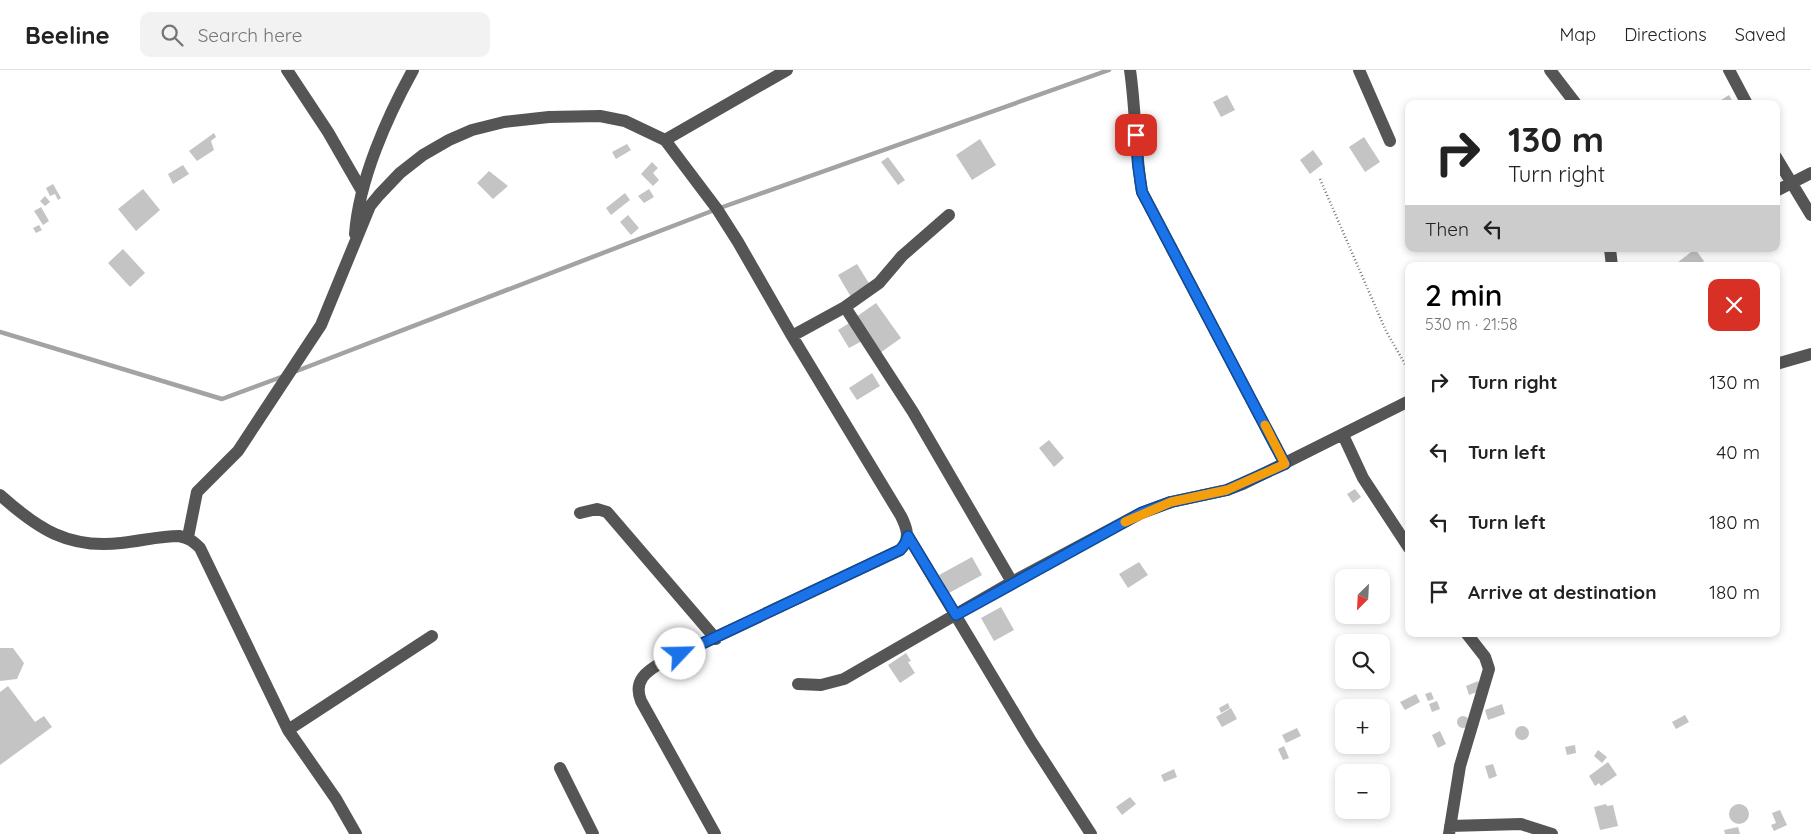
<!DOCTYPE html>
<meta charset="utf-8">
<style>
:root{--surface:#fff;--page:#f2f2f2;--text:#222;--muted:#767676;--line:#e0e0e0;--accent:#000}
body{margin:0;font-family:Quicksand,sans-serif;background:var(--page);color:var(--text);height:100vh;display:flex;flex-direction:column;font-size:19px;white-space:nowrap}
*{box-sizing:border-box;margin:0}
p{font-size:16px;color:var(--muted)}
.icon{flex:none;width:28px;height:28px;fill:none;stroke:currentColor;stroke-width:2;stroke-linecap:round;stroke-linejoin:round}
.map{position:relative;flex:1;overflow:hidden}
.sheet{position:absolute;left:1405px;top:192px;width:375px;height:375px;display:flex;flex-direction:column;background:var(--surface);border-radius:10px;box-shadow:0 2px 8px #0003}
.sheet>*{flex:none}
.hud{position:absolute;left:1405px;top:30px;width:375px;height:152px;border-radius:10px;box-shadow:0 2px 8px #0003;background:#fff;color:var(--text);overflow:hidden}
.needle{width:32px;rotate:204deg}
.controls{position:absolute;left:1335px;top:499px;display:grid;gap:10px}
.controls a{display:grid;place-items:center;width:55px;height:55px;border-radius:10px;background:var(--surface);box-shadow:0 2px 8px #0003;font-size:25px}
.pin{position:absolute;display:grid;place-items:center;width:42px;height:42px;color:#fff;margin:-21px;border-radius:10px;box-shadow:0 2px 8px #0006}
.me{position:absolute;width:55px;margin:-28px;rotate:66deg;stroke-linejoin:round;filter:drop-shadow(0 0 4px #0008)}
.turn{display:flex;align-items:center;gap:18px;height:105px;padding:0 20px;font-size:22px}
.turn .icon{width:65px;height:65px;stroke-width:2.5}
.turn b{display:block;font-size:35px;line-height:42px}
.then{display:flex;align-items:center;height:48px;padding:0 20px;background:#0003;gap:10px;font-size:19px}
.round{display:grid;place-items:center;flex:none;width:52px;height:52px;border-radius:10px;background:var(--page)}
.overview{display:flex;align-items:center;justify-content:space-between;height:85px;padding:0 20px}
h1{font-size:30px;font-weight:600;line-height:38px;color:var(--accent)}
ul{padding:0;list-style:none}
li{display:flex;align-items:center;gap:15px;height:70px;padding:0 20px}
li div{flex:1}
li b{display:block;font-size:19px}
li em{font-style:normal}
header{display:flex;align-items:center;gap:30px;box-sizing:border-box;height:70px;padding:0 25px;background:var(--surface);border-bottom:1px solid var(--line)}
header strong{font-size:24px}
nav{display:flex;gap:28px;margin-inline-start:auto;font-size:18px}
.search{width:350px;height:45px;background:var(--page);display:flex;align-items:center;gap:12px;box-sizing:border-box;padding:0 18px;border-radius:10px;color:var(--muted);font-size:19px}
.map>svg:first-child{display:block}
.lines{fill:none;stroke-linecap:round;stroke-linejoin:round}
.stream{stroke:#a3a3a3;stroke-width:4.5}
.building{fill:#c4c4c4}
.path{stroke:#777;stroke-width:2.5;stroke-dasharray:1 2.5;stroke-linecap:butt}
.minor{stroke:#555;stroke-width:12}
.route-casing{stroke:#114b97;stroke-width:12}
.route{stroke:#1a73e8;stroke-width:9}
.slow{stroke:#f59e0b;stroke-width:9}
</style>
<header>
<strong>Beeline</strong>
<div class="search"><svg class="icon" aria-label="search" viewBox="0 0 24 24"><circle cx="10" cy="10" r="6"/><path d="M15 15l6 6"/></svg>Search here</div>
<nav><a>Map</a><a>Directions</a><a>Saved</a></nav>
</header>
<div class="map">
<svg width="1811" height="764" viewBox="0 0 1811 764">
<rect width="100%" height="100%" fill="#fff"/>
<g class="lines">
<path class="stream" d="M0,262L222,329L284,306
M294,302L717,139L1109,0"/>
</g>
<path class="building" d="M1227,25L1235,40L1221,47L1213,32Z
M1729,25L1734,34H1719L1718,32Z
M214,63L216,67L211,71L214,80L197,91L189,81Z
M1364,67L1380,92L1365,102L1349,77Z
M980,69L996,95L972,110L956,85Z
M627,74L631,80L616,89L612,82Z
M1313,80L1323,94L1310,104L1300,90Z
M888,87L905,110L898,115L881,92Z
M652,92L658,98L653,103L659,110L653,116L641,104Z
M183,95L189,104L173,114L168,104Z
M489,101L508,116L493,129L477,113Z
M53,114L61,128L58,130L55,124L50,126L46,118Z
M143,119L160,140L136,161L118,139Z
M649,119L654,127L644,133L638,126Z
M625,123L630,130L611,145L606,138Z
M45,126L50,132L45,136L40,131Z
M41,137L49,151L43,155L34,141Z
M628,145L639,158L631,165L620,152Z
M39,155L42,160L36,163L33,158Z
M123,179L145,203L130,217L108,193Z
M1695,179L1704,191L1697,196H1673Z
M857,194L870,215L851,227L838,205Z
M876,233L901,268L880,283L856,247Z
M851,252L862,271L849,278L838,260Z
M872,303L880,316L857,330L849,318Z
M1049,370L1064,388L1054,397L1039,378Z
M1355,419L1361,427L1353,433L1347,424Z
M972,487L982,505L949,523L939,505Z
M1139,492L1148,505L1128,518L1119,504Z
M1001,537L1014,560L994,571L981,548Z
M0,578H13L24,593L17,609L0,611Z
M906,583L911,591L908,592L915,603L900,613L888,595Z
M1478,611L1482,620L1469,625L1466,616Z
M8,616L35,652L44,646L52,657L0,695V622Z
M1431,622L1434,629L1428,631L1425,624Z
M1416,624L1420,632L1405,640L1400,632Z
M1437,631L1440,639L1432,642L1429,634Z
M1228,633L1230,638L1221,643L1219,638Z
M1502,634L1505,644L1488,650L1485,640Z
M1231,638L1237,649L1222,657L1216,647Z
M1685,645L1689,652L1676,659L1672,652Z
M1457 652a6 6 0 1 1 12 0a6 6 0 1 1-12 0Z
M1515 663a7 7 0 1 1 14 0a7 7 0 1 1-14 0Z
M1297,658L1301,666L1286,673L1282,665Z
M1440,661L1446,674L1438,678L1432,665Z
M1575,675L1576,683L1567,685L1565,677Z
M1284,676L1289,688L1283,690L1278,679Z
M1598,680L1607,687L1602,693L1594,686Z
M1608,692L1617,705L1601,716L1599,713L1595,716L1589,706Z
M1493,694L1497,706L1489,709L1485,696Z
M1174,699L1177,707L1164,712L1161,705Z
M1130,727L1136,734L1122,745L1116,737Z
M1729 744a10 10 0 1 1 20 0a10 10 0 1 1-20 0Z
M1606,734L1607,736L1613,735L1618,756L1600,760L1594,737Z
M1780,740L1787,755L1774,761L1771,755L1776,753L1772,743Z
M1738,757L1740,764H1725L1724,760Z"/>
<g class="lines">
<path class="path" d="M1320,109L1386,261L1409,301"/>
<path class="minor" d="M287,0L328,62L362,121
M1130,0C1136,41 1135,82 1142,122L1285,394
M1359,0L1390,71
M1550,0L1576,34
M1729,0L1747,34
M665,70L787,0
M1776,87L1811,145
M1776,121L1811,103
M355,164C359,110 387,47 413,0
M1610,179L1612,196
M845,237L913,342L1012,512
M792,266L845,237L879,213L902,186L949,145
M1776,294L1811,284
M1343,365L1363,408L1409,478
M0,425C38,459 68,479 121,473C141,471 160,466 179,466C189,468 193,471 200,478L288,660L336,729L356,764
M580,443L597,439L607,442L716,569
M908,466L1031,671L1091,764
M188,467L197,422L238,381L321,255L370,136L379,125L400,103L423,85L449,70L472,60L504,52L549,47L600,46L625,51L665,70L717,139L738,172L792,266L901,446C907,458 911,469 900,480L663,592C646,601 633,611 641,631L715,764
M798,614L821,615L844,609L1012,512L1141,443L1171,432L1227,420L1243,414L1409,331
M288,660L432,566
M560,698L593,764
M1450,756L1521,754L1552,764
M1449,764L1460,696L1489,599L1485,587L1467,564"/>
</g>
<g class="lines">
<g class="route-casing">
<path id="route" d="M680,584L900,480L905,474L908,466L956,545L1141,443L1171,432L1227,420L1285,394L1142,122L1138,95L1136,65"/>
</g>
<use href="#route" class="route"/>
<path class="slow" d="M1125,452L1171,432L1227,420L1285,394L1265,355"/>
</g>
</svg>
<div class="controls">
<a><svg class="needle" viewBox="-14 -14 28 28"><path d="M0-13l5 13h-10z" fill="#e53935"/><path d="M0 13l5-13h-10z" fill="#767676"/></svg></a>
<a><svg class="icon" aria-label="search" viewBox="0 0 24 24"><circle cx="10" cy="10" r="6"/><path d="M15 15l6 6"/></svg></a>
<a>+</a>
<a>−</a>
</div>
<div class="pin" style="left:1136px;top:65px;background:#d93025"><svg class="icon" aria-label="arrive" viewBox="0 0 24 24"><path d="M6 21V4h12l-3 4 3 4H6"/></svg></div>
<svg class="me" style="left:680px;top:584px" viewBox="-20 -20 40 40"><circle r="19" fill="#fff"/><path d="M0-13L10 11 0 6-10 11z" fill="#1a73e8"/></svg>
<div class="hud">
<div class="turn"><svg class="icon" aria-label="right" viewBox="0 0 24 24"><path d="M7 20v-9h11M14 6l5 5-5 5"/></svg><div><b>130 m</b>Turn right</div></div>
<div class="then">Then<svg class="icon" aria-label="left" viewBox="0 0 24 24"><path d="M17 20v-9H6M10 6l-5 5 5 5"/></svg></div>
</div>
<section class="sheet">
<div class="overview"><div><h1>2 min</h1><p>530 m · 21:58</p></div><a class="round" style="background:#d93025;color:#fff"><svg class="icon" aria-label="close" viewBox="0 0 24 24"><path d="M6 6l12 12M18 6L6 18"/></svg></a></div>
<ul>
<li><svg class="icon" aria-label="right" viewBox="0 0 24 24"><path d="M7 20v-9h11M14 6l5 5-5 5"/></svg><div><b>Turn right</b></div><em>130 m</em></li>
<li><svg class="icon" aria-label="left" viewBox="0 0 24 24"><path d="M17 20v-9H6M10 6l-5 5 5 5"/></svg><div><b>Turn left</b></div><em>40 m</em></li>
<li><svg class="icon" aria-label="left" viewBox="0 0 24 24"><path d="M17 20v-9H6M10 6l-5 5 5 5"/></svg><div><b>Turn left</b></div><em>180 m</em></li>
<li><svg class="icon" aria-label="arrive" viewBox="0 0 24 24"><path d="M6 21V4h12l-3 4 3 4H6"/></svg><div><b>Arrive at destination</b></div><em>180 m</em></li>
</ul>
</section>
</div>
